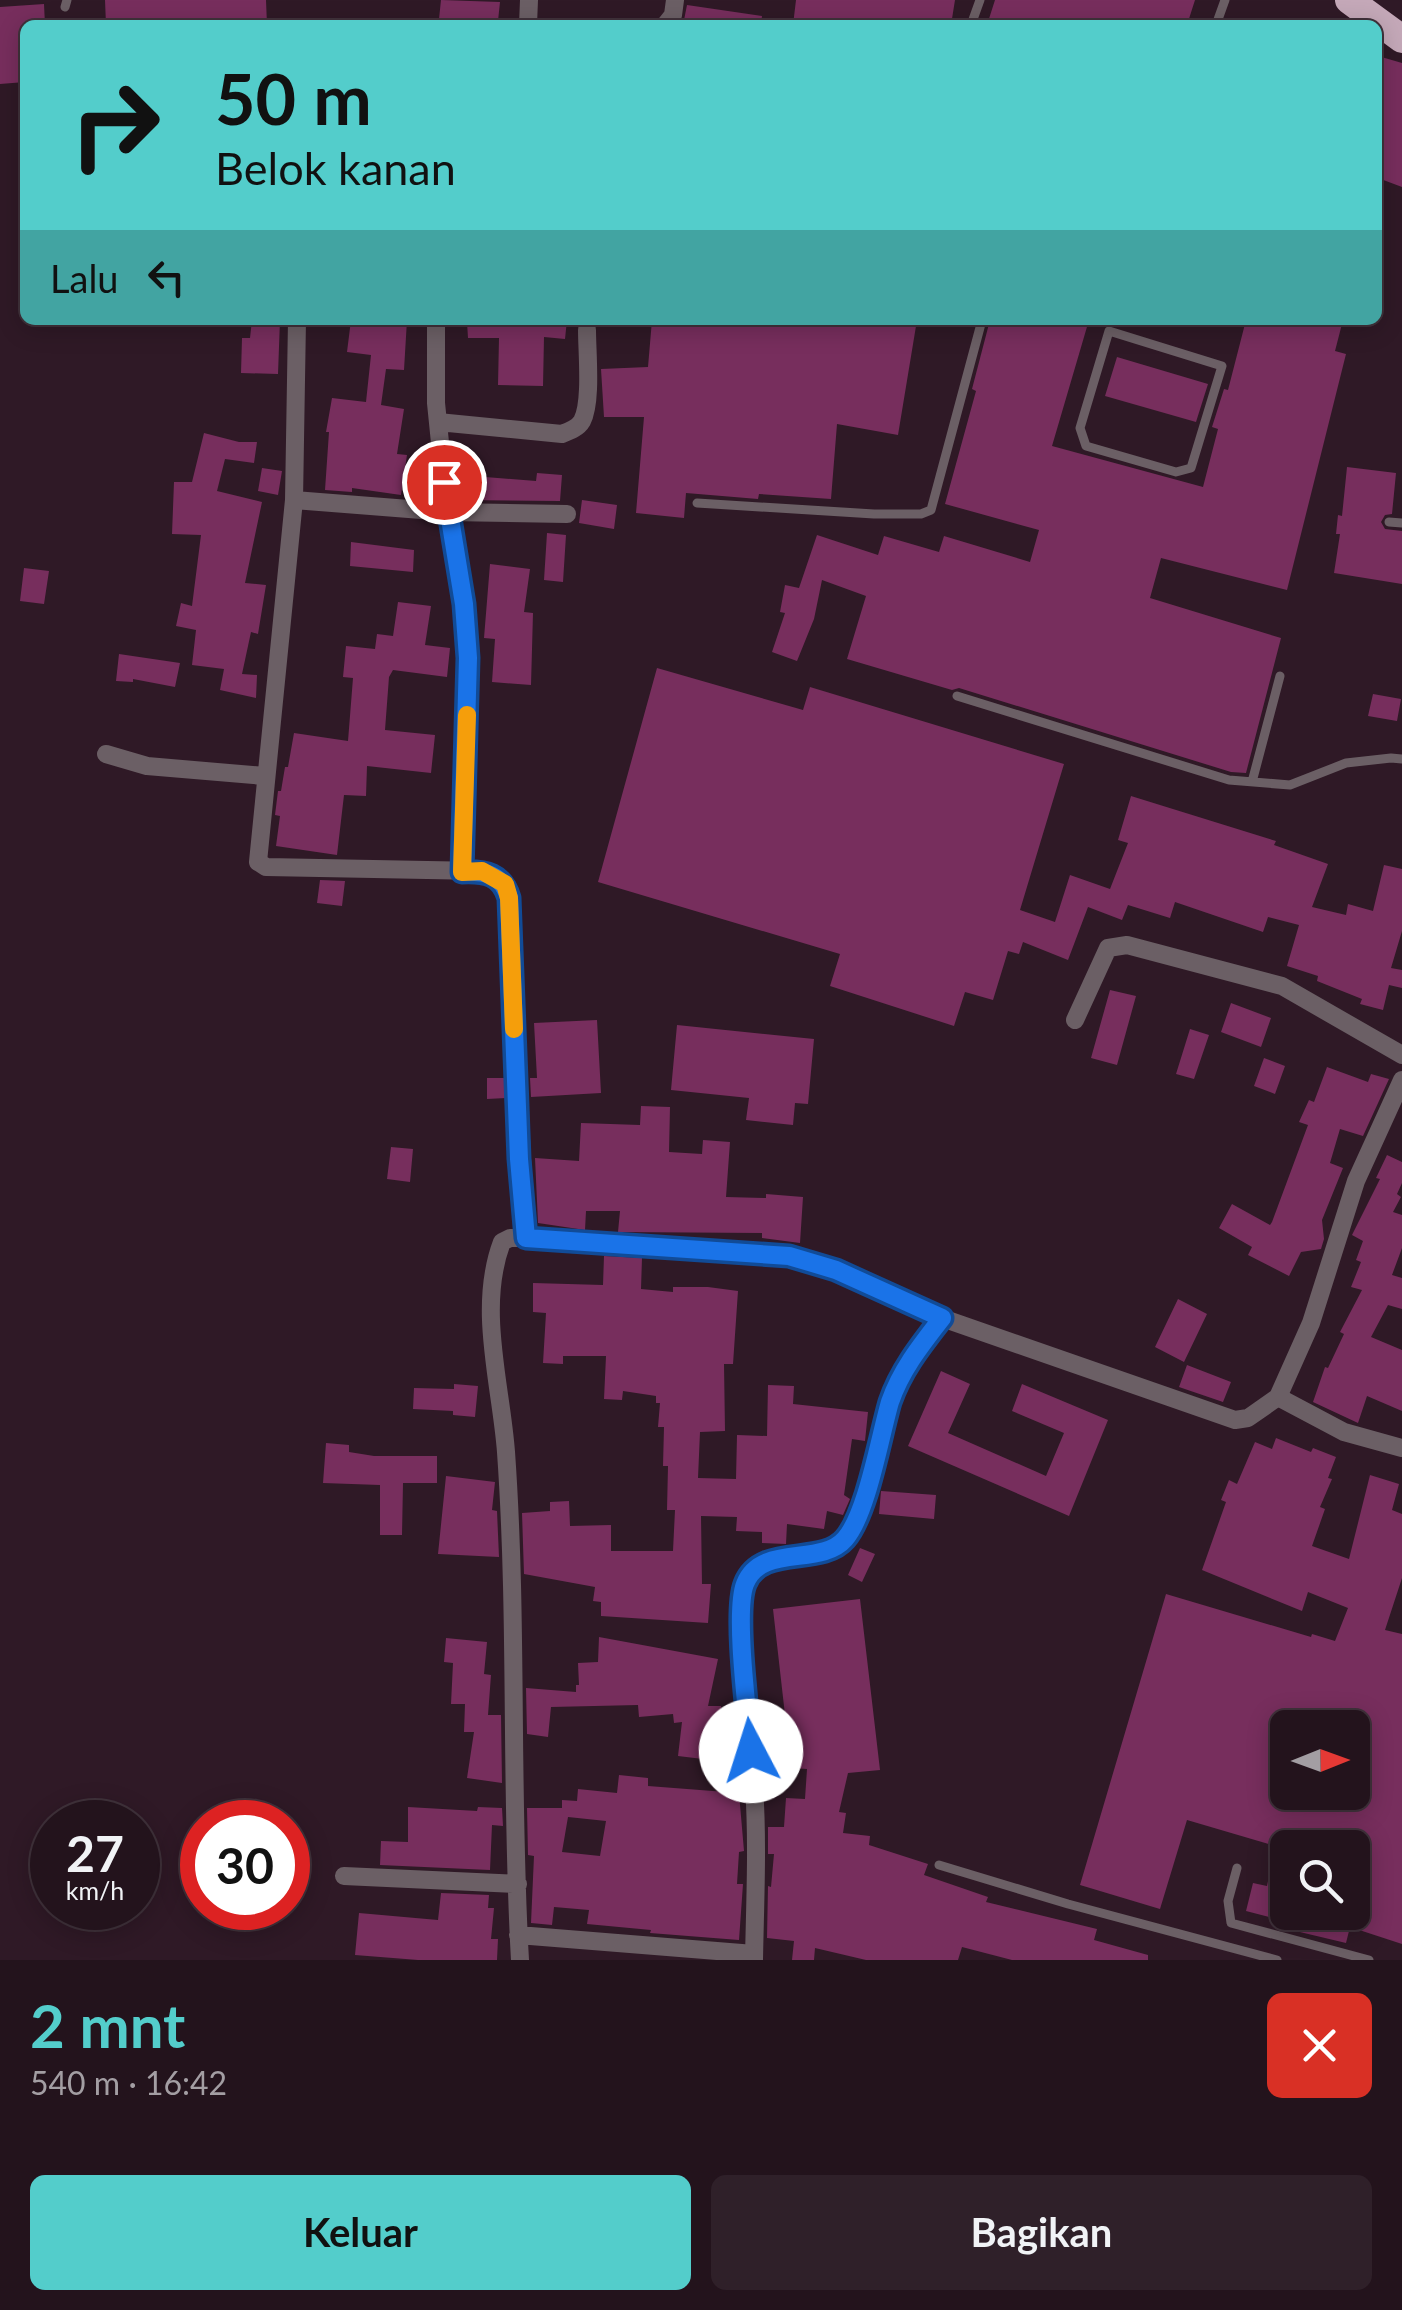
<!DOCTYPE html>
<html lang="id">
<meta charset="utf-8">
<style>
:root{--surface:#23131c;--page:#2f2029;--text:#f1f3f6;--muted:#a39ea3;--line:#40323b;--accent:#53cdcb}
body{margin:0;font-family:Lato,sans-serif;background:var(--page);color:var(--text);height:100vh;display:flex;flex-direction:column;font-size:38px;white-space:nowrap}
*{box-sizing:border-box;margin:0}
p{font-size:32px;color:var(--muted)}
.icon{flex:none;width:55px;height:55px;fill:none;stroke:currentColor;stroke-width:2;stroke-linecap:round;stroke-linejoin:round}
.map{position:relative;height:1960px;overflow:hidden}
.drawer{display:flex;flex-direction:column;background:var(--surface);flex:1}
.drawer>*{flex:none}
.guide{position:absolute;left:20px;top:20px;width:1362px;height:305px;border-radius:15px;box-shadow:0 5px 25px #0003,0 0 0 2px var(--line);background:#53cdcb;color:#111;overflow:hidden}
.needle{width:65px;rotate:89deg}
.controls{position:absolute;left:1270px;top:1710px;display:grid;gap:20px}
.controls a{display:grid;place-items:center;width:100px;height:100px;border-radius:15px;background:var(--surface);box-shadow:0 5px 25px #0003,0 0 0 2px var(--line);font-size:50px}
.speed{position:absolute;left:30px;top:1800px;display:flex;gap:20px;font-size:50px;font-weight:700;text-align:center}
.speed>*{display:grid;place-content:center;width:130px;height:130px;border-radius:50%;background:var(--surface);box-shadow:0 5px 25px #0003,0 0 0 2px var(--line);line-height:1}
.speed small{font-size:25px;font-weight:400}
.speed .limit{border:15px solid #d22;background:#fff;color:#111}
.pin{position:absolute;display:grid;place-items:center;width:85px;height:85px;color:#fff;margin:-42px;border:5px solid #fff;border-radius:50%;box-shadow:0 2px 10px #0007}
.me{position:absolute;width:110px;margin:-55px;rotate:355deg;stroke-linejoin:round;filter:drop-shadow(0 0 8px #0008)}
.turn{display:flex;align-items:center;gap:35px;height:210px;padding:0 30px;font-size:45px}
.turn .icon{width:130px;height:130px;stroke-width:2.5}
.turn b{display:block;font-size:70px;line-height:85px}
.then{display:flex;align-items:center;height:95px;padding:0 30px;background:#0003;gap:20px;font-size:38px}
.round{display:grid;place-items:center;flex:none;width:105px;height:105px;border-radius:15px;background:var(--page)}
.overview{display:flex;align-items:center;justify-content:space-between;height:170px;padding:0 30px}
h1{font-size:60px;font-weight:700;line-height:75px;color:var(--accent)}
.action{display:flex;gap:20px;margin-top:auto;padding:20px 30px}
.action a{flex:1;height:115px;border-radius:15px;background:var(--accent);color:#111;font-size:40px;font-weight:700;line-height:115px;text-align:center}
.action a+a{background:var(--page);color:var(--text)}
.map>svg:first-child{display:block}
.building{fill:#772e5d;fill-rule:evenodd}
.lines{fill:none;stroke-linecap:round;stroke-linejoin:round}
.service{stroke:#6b5f65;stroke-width:9}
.minor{stroke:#6b5f65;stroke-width:18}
.trunk{stroke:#c4a8b8;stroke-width:28}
.route-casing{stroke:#114b97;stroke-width:25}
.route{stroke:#1a73e8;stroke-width:18}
.slow{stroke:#f59e0b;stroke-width:18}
</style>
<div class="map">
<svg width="1402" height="1960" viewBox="0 0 1402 1960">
<rect width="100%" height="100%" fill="#2f1926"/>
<path class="building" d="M105,0H266L267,25H106Z
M441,0L500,2L498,21L439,19Z
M796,0H955L951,25H793Z
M995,0H1195L1187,25H987Z
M44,4L45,25H25V82L0,84V7Z
M687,5L762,16L761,25H683Z
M1378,56L1402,63V187L1378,178Z
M252,320H280L278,374L241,373L242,338H250Z
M351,320H407L404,370L386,369L381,405L404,409L397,454L407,455L401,495L352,488V492L325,490L329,432H326L332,398L366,402L371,355L347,352Z
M498,320H567L565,339L544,337L543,386L498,385L499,338H468L467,322Z
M652,320H917L898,435L837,424L831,499L759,494L758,499L686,493L684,518L636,513L644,417H604L601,369L648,367Z
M990,320H1089L1052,446L1203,487L1218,429L1212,427L1224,389L1228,390L1246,320H1343L1335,351L1346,354L1287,590L1161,558L1150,598L1281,638L1246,773L1231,772L959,688L952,690L847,659L866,596L822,580L814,619L797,661L772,652L785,613L780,612L785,585L799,588L817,535L878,555L884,536L939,552L944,536L1030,562L1039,530L945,504L976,391L972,389Z
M1117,357L1208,384L1196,422L1105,396Z
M204,433L239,442H257L254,463L225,459L217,491L262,502L245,583L266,585L258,634L251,632L242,674L257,675L256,698L220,690L224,669L192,665L196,630L176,626L181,603L192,606L201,535L172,534L174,482H192Z
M1347,467L1396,473L1392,514L1385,515L1381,522L1385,529L1402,531V584L1334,573L1340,534H1336L1338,515L1342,516Z
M262,468L282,471L278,495L258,491Z
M455,469H473V476L536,481L537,473L562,475L560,501L458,500Z
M582,500L617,505L614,529L579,523Z
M547,533L566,535L563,582L544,580Z
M351,542L414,550L413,572L350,566Z
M490,564L530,569L524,612L533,613L531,685L492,682L495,639L484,638Z
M24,568L49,571L44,604L20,601Z
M398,602L431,606L425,645L450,648L447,677L393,670L389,677L385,730L435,735L431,773L367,766L366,796L344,795L337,855L276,846L280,816L275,815L278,791H281L285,767H288L294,733L348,741L353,678L343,677L346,646L375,649L377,634L393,636Z
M119,654L180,663L175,687L133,679V682L116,681Z
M657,668L803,710L810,687L1064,764L1020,910L1055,922L1070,875L1110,889L1128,843L1118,840L1131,796L1276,841L1274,845L1328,864L1312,907L1346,915L1348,904L1373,911L1384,865L1402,869V931L1391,968L1402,970V988L1389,985L1383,1010L1360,1004L1362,999L1317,981L1318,976L1287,966L1299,925L1268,917L1263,932L1175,902L1170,918L1128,905L1122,920L1088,907L1068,960L1023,942L1019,954L1008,951L993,1000L965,992L954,1026L830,986L840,954L598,882Z
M1373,694L1401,699L1397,721L1368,716Z
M320,880L345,881L342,906L317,903Z
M1110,990L1136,996L1117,1065L1091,1058Z
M1231,1003L1271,1018L1261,1047L1221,1032Z
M597,1020L601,1093L531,1097L530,1078H537L534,1023Z
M677,1025L814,1039L808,1104L795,1103L793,1125L746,1120L749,1098L671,1090Z
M1190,1029L1209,1035L1194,1079L1176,1074Z
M1264,1058L1285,1066L1275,1094L1254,1086Z
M1327,1067L1368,1082L1371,1074L1389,1079L1363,1136L1340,1129L1330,1163L1343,1168L1322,1220L1324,1239L1321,1249L1301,1252L1289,1276L1248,1255L1252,1247L1219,1228L1232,1204L1270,1225L1272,1222L1308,1125L1299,1122L1309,1100L1314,1102Z
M487,1078H505L506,1098L487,1099Z
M641,1106L670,1107L669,1152L702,1154L703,1140L730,1142L726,1197L766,1198V1194L803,1197L800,1243L762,1238V1233L618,1232L620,1211H586L585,1230L538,1223L535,1158L579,1161L581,1123L640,1125Z
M391,1147L413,1149L410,1182L387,1179Z
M1387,1155L1402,1162V1183L1397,1194L1401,1197L1393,1212L1402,1215V1248L1392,1275L1402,1278V1309L1388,1305L1371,1337L1402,1350V1411L1367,1396L1358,1423L1313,1402L1325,1367L1328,1368L1344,1334L1340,1332L1362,1290L1351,1287L1361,1262L1356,1260L1363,1241L1352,1235L1380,1179L1376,1178Z
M604,1256L642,1258L641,1289L673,1292V1287H708L738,1291L733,1364H724L725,1431L700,1432L698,1478L736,1479L737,1435L767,1436L768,1385L794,1386L793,1404L868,1412L865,1441L852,1439L844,1495L850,1499L843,1515L827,1511L824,1529L787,1524L786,1544L762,1543V1532L736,1531L737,1517L701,1516L702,1584H711L708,1623L601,1616V1602L593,1601L595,1587L524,1574L522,1513L550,1511V1502L569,1501L570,1526L611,1525V1551H673L675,1510H667L668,1466H663L664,1427H658L660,1403H656V1396L623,1391L622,1400L604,1399L606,1356H563V1364L543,1363L546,1313L533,1312V1283L603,1285Z
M1178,1299L1207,1314L1184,1362L1155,1347Z
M1187,1365L1231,1382L1223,1402L1179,1387Z
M941,1371L970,1384L948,1433L1046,1476L1064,1433L1012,1411L1022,1384L1108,1420L1069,1516L908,1446Z
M454,1384L478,1386L475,1417L453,1415V1411L413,1409L414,1388L454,1389Z
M1276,1438L1311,1452L1313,1448L1336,1457L1328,1478L1332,1479L1320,1507L1325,1509L1312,1546L1349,1559L1370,1475L1399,1484L1392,1510L1402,1514V1578L1385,1630L1402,1634V1944L1350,1927L1346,1943L1283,1928L1285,1921L1246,1911L1253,1883L1267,1886L1275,1846L1187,1820L1160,1909L1080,1885L1166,1594L1311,1637L1312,1634L1335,1641L1348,1608L1308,1592L1302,1611L1202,1570L1226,1502L1221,1500L1229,1480L1237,1484L1255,1442L1272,1449ZM1288,1728H1352V1792H1288ZM1300,1832L1352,1846V1912H1288V1848H1297Z
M326,1443L349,1445V1452L374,1456H437V1483H403L402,1535H380V1485L323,1483Z
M446,1476L495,1482L492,1510L497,1511L499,1557L438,1554Z
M881,1491L936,1495L934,1519L879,1514Z
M860,1548L875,1554L862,1582L848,1575Z
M860,1599L880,1770L848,1773L839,1812L846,1813L843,1833L870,1836L869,1845L928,1864L924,1875L988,1897L986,1902L1097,1929L1094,1940L1148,1955V1960H1012L962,1947L958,1960H866L815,1948L814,1960H792L794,1941L767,1938L768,1886L771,1887L774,1854H768V1827H784L786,1798L805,1799L807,1769L791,1768L773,1609Z
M599,1637L718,1659L708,1706H721L722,1726H714L711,1760L678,1756L682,1722L674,1723L673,1714L639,1717L638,1705L551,1707L548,1737L527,1734L526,1688L576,1692V1685H579L578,1663L598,1662Z
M446,1638L487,1642L484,1674L491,1675L488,1715H501L502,1783L467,1778L474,1732H464L465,1704H451L453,1663L444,1662Z
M619,1775L648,1778V1786L739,1793L744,1851L739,1852L737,1884H743L739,1940L650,1933L651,1930L587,1924L589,1910L554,1907L552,1925L531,1923L534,1856L528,1855L527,1808H562V1800L577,1801L578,1789L617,1793ZM568,1817L606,1821L600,1856L562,1852Z
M408,1807L477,1811L478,1807L502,1808L503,1826L492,1825L490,1870L380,1865L381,1841L408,1842Z
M441,1893L489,1895L488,1908H494L491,1939H498L497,1960H418L355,1955L359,1913L438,1920Z"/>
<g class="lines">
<path class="service" d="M65,7L67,0
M971,25L980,0
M1216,25L1225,0
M1109,331L1222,366L1191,468L1176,472L1086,446L1080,428Z
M697,503L874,514H921L931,510L982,320
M1389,522L1402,523
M957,696L1229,780L1290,785L1346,763L1391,758L1402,759
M1252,782L1280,676
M939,1865L1068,1904L1277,1960
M1237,1868L1228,1901L1231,1923L1369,1960"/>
<path class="minor" d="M528,25L529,0
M665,25L673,15L675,0
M436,320V403L447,512L294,500L258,862L266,867L481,871L505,884L509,899L526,1238L789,1256L836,1269L942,1318
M438,422L562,434C570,431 578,428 582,421C592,402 587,353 587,330
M294,500L297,320
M106,754L147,766L264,776
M462,872L468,658L464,603L447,512L567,514
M1075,1020L1108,948L1127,945L1282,986L1402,1055
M1278,1397L1311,1323L1356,1181L1402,1080
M344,1876L518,1884
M518,1935L754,1954
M520,1960C510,1791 518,1621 506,1452C501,1384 477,1308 502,1242L510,1238H526
M754,1960C755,1902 758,1844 754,1786C751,1733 744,1680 743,1627C743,1613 739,1595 745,1582C764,1539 831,1576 856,1518C874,1479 877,1434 893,1395C905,1365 922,1343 942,1318L1235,1420L1248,1418L1278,1397L1344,1432L1402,1448"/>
<path class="trunk" d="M1349,0L1402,39"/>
</g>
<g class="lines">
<g class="route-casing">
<path id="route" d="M444,482L464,604L468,658L462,872C486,871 502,874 509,898L519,1159L526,1238L789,1256L836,1270L942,1318C921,1345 901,1370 890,1402C880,1436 867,1514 845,1539C821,1567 761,1543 745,1584C734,1612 748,1717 751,1751"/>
</g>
<use href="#route" class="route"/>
<path class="slow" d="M467,715L462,872L482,871L505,884L509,898L514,1029"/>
</g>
</svg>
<div class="controls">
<a><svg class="needle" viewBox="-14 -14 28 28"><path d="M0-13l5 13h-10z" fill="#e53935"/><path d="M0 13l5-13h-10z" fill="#a39ea3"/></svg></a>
<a><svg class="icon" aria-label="search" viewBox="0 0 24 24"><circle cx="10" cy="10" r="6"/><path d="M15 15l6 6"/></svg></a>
</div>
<div class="speed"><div>27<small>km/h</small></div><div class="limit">30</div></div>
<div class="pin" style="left:444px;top:482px;background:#d93025"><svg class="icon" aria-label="arrive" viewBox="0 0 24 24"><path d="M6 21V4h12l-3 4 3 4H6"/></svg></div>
<svg class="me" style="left:751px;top:1751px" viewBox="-20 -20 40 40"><circle r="19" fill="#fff"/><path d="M0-13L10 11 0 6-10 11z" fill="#1a73e8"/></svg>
<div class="guide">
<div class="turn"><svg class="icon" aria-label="right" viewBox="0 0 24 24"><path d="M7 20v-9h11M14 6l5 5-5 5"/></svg><div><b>50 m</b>Belok kanan</div></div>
<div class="then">Lalu<svg class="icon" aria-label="left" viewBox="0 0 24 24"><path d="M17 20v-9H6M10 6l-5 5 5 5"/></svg></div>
</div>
</div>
<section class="drawer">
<div class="overview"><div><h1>2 mnt</h1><p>540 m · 16:42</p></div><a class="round" style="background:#d93025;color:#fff"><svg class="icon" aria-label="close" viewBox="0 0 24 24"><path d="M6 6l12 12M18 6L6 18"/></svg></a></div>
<div class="action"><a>Keluar</a><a>Bagikan</a></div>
</section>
